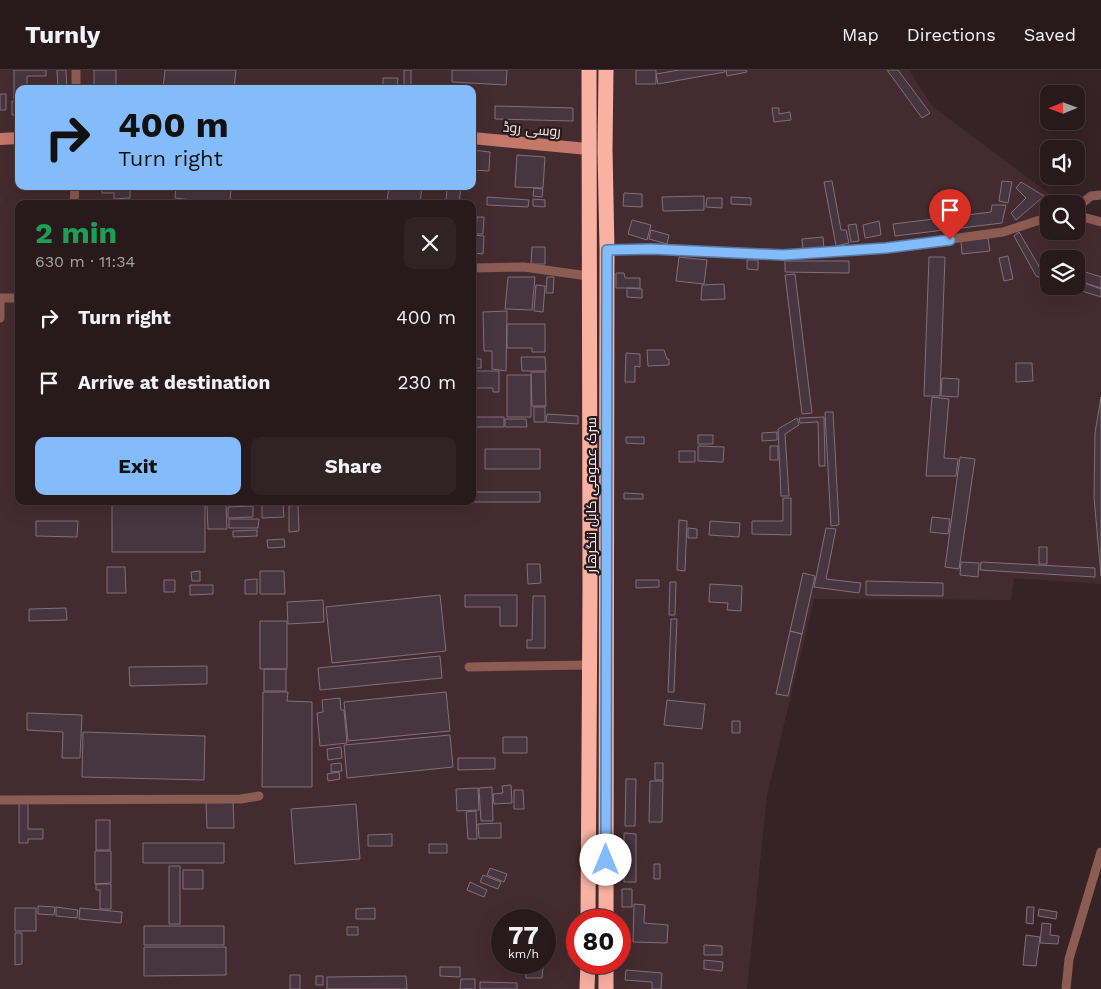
<!DOCTYPE html>
<meta charset="utf-8">
<style>
:root{--surface:#281a1c;--page:#302325;--text:#f1f3f6;--muted:#a5a1a3;--line:#44383b;--accent:#84bcfb}
body{margin:0;font-family:"Work Sans",Cairo,sans-serif;background:var(--page);color:var(--text);height:100vh;display:flex;flex-direction:column;font-size:19px;white-space:nowrap}
*{box-sizing:border-box;margin:0}
p{font-size:16px;color:var(--muted)}
.icon{flex:none;width:28px;height:28px;fill:none;stroke:currentColor;stroke-width:2;stroke-linecap:round;stroke-linejoin:round}
.map{position:relative;flex:1;overflow:hidden}
.details{position:absolute;left:15px;top:130px;width:461px;height:305px;display:flex;flex-direction:column;background:var(--surface);border-radius:10px;box-shadow:0 5px 20px #0002,0 0 0 1px var(--line)}
.details>*{flex:none}
.guide{position:absolute;left:15px;top:15px;width:461px;height:105px;border-radius:10px;box-shadow:0 5px 20px #0002,0 0 0 1px var(--line);background:#84bcfb;color:#111;overflow:hidden}
.needle{width:32px;rotate:269deg}
.controls{position:absolute;left:1040px;top:15px;display:grid;gap:10px}
.controls a{display:grid;place-items:center;width:45px;height:45px;border-radius:10px;background:var(--surface);box-shadow:0 5px 20px #0002,0 0 0 1px var(--line);font-size:25px}
.speed{position:absolute;left:491px;top:839px;display:flex;gap:10px;font-size:25px;font-weight:700;text-align:center}
.speed>*{display:grid;place-content:center;width:65px;height:65px;border-radius:50%;background:var(--surface);box-shadow:0 5px 20px #0002,0 0 0 1px var(--line);line-height:1}
.speed small{font-size:12px;font-weight:400}
.speed .limit{border:8px solid #d22;background:#fff;color:#111}
.pin{position:absolute;display:grid;place-items:center;width:42px;height:42px;color:#fff;margin:-51px -21px;border-radius:50% 50% 50% 0;rotate:-45deg;box-shadow:0 0 5px #0007}
.pin .icon{rotate:45deg}
.me{position:absolute;width:55px;margin:-28px;rotate:0deg;stroke-linejoin:round;filter:drop-shadow(0 0 4px #0008)}
.turn{display:flex;align-items:center;gap:18px;height:105px;padding:0 20px;font-size:22px}
.turn .icon{width:65px;height:65px;stroke-width:2.5}
.turn b{display:block;font-size:35px;line-height:42px}
.round{display:grid;place-items:center;flex:none;width:52px;height:52px;border-radius:10px;background:var(--page)}
.overview{display:flex;align-items:center;justify-content:space-between;height:85px;padding:0 20px}
h1{font-size:30px;font-weight:700;line-height:38px;color:#1e9e55}
.cta{display:flex;gap:10px;margin-top:auto;padding:10px 20px}
.cta a{flex:1;height:58px;border-radius:10px;background:var(--accent);color:#111;font-size:20px;font-weight:700;line-height:58px;text-align:center}
.cta a+a{background:var(--page);color:var(--text)}
ul{padding:0;list-style:none}
li{display:flex;align-items:center;gap:15px;height:65px;padding:0 20px}
li div{flex:1}
li b{display:block;font-size:19px}
li em{font-style:normal}
header{display:flex;align-items:center;gap:30px;box-sizing:border-box;height:70px;padding:0 25px;background:var(--surface);border-bottom:1px solid var(--line)}
header strong{font-size:24px}
nav{display:flex;gap:28px;margin-inline-start:auto;font-size:18px}
.map>svg:first-child{display:block}
.built{fill:#442b2f;fill-rule:evenodd}
.building{fill:#47353f;stroke:#826f79}
.lines{fill:none;stroke-linecap:round;stroke-linejoin:round}
.street{stroke:#8c5c53;stroke-width:9}
.secondary{stroke:#c47869;stroke-width:12}
.highway{stroke:#f9b1a2;stroke-width:15}
.route-casing{stroke:#567aa3;stroke-width:12}
.route{stroke:#84bcfb;stroke-width:9}
.labels{text-anchor:middle;stroke-width:4.5;stroke-linejoin:round;paint-order:stroke}
.street-label{font-size:14px;fill:#f9ecee;stroke:#2b1a1d}
</style>
<header>
<strong>Turnly</strong>
<nav><a>Map</a><a>Directions</a><a>Saved</a></nav>
</header>
<div class="map">
<svg width="1101" height="919" viewBox="0 0 1101 919">
<rect width="100%" height="100%" fill="#362326"/>
<path class="built" d="M0,0H909L932,36L1063,134H1049V161H1076V144L1101,152V514L1014,508L1011,530L814,529L767,726L747,919H0ZM19,19H472V116H19ZM19,134H472V431H19ZM1049,189H1076V216H1049ZM502,850H545V892H502ZM578,850H620V892H578Z"/>
<path class="building" d="M14,0H46V6H27V19H19V29H14Z
M57,0H66L67,18H58Z
M94,0H116V18H94Z
M165,0H236L234,19H163Z
M404,0H411V19H404Z
M452,0H507L506,15L452,12Z
M636,0H656V14H636Z
M679,0H724L725,2L658,14L656,4Z
M726,0H746L747,2L727,6Z
M887,0H898L930,43L922,48Z
M383,8H398L397,19H383Z
M0,24H6V40H0Z
M12,31H19V45H12Z
M495,36L573,38V51L495,49Z
M772,38H779V44L790,42L791,50L774,52Z
M472,80L490,82L489,101L472,100Z
M517,85L545,87L543,118L515,117Z
M832,111L841,160H846L849,173L836,176L824,112Z
M1002,111L1012,112L1008,133L999,131Z
M1021,112L1044,126L1016,150L1011,143L1026,128L1016,118Z
M101,116H130V128L114,129V123H102Z
M176,116H231L230,134H192V130L175,128Z
M389,116H422L420,134L387,133Z
M447,116H461L459,134H446Z
M534,118L543,119L542,127L533,126Z
M624,123L642,124V137L623,136Z
M704,126V140L663,141L662,127Z
M487,127L529,130L528,137L487,135Z
M731,127L751,128V135L731,134Z
M707,128H722V138L706,137Z
M533,129L545,130V137L533,136Z
M992,135H1006L1002,153L895,166L893,154L991,142Z
M477,147H484L483,164H476Z
M632,150L651,155L647,170L628,164Z
M1049,150V160L1042,162L1039,154Z
M879,151L881,165L865,168L863,155Z
M856,154L859,171L851,172L848,155Z
M651,160L669,165L667,174L649,169Z
M1019,162L1040,198L1049,201V211L1036,206L1014,166Z
M472,165L484,166L483,184L472,183Z
M823,167L824,179L803,181L802,169Z
M988,168L990,181L962,184L961,171Z
M532,177H545V194H531Z
M1008,186L1013,209L1004,211L999,188Z
M679,187L707,190L704,214L676,211Z
M929,187H945L940,326H924Z
M747,190H758V200L747,199Z
M785,191H849V203L785,202Z
M1076,199L1101,207V218L1076,210Z
M616,203H624L625,208H640V218H616Z
M795,204L812,343L802,344L785,205Z
M508,207H535L532,240L505,239Z
M547,207H554L553,223H546Z
M1076,210L1101,219V227L1066,216H1076Z
M724,214L725,229L701,230L702,215Z
M536,215L545,216L543,242L534,241Z
M627,218L642,219V228L627,227Z
M507,241L506,301L492,299V281H484L483,242Z
M507,254H545V282H532V278H507Z
M647,280H664L667,289H669V295L648,296Z
M626,283L640,284V297L635,296V312H625Z
M521,287H545L546,301H522Z
M472,289H481V298H472Z
M1016,293H1032L1033,311L1016,312Z
M474,301H499V322H493V318H474Z
M531,302H545L546,336H532Z
M507,305H531V347H507Z
M942,308L959,309L958,327L941,326Z
M932,327L949,329L944,388L958,389L956,406H926Z
M1101,327V506L1094,427L1095,363Z
M534,337H545V352H534Z
M825,342H833L839,455L831,456Z
M547,344L578,346V354L546,352Z
M472,347H504V357H472Z
M824,347L825,396H819L818,352L800,353L799,348Z
M797,348L799,355L785,364L789,426H781L778,359Z
M505,349H526L527,357H505Z
M777,362V370L762,371V363Z
M698,365H713V374H698Z
M626,367H644V374L626,373Z
M698,376L724,377L723,392L698,391Z
M770,376H778V390H770Z
M485,379H540V399H485Z
M679,381H695V392H679Z
M960,387L975,389L959,499L945,497Z
M472,422H540V432H445L472,431Z
M624,423L643,424V429H624Z
M783,428H791V465L752,464V451H783Z
M385,431H426V433H385Z
M226,434L227,459H208L207,435Z
M283,434L284,447L262,448V435Z
M112,435H205V482H112Z
M298,435L299,461L289,462V436Z
M253,436V447L228,448V437Z
M932,447L950,449L948,464L930,462Z
M229,449H259L258,458H229Z
M679,450L687,451L685,501L677,500Z
M36,451H78L77,467L36,466Z
M710,451L740,453L739,467L709,465Z
M688,458L697,459V468H688Z
M826,458L836,459L826,509L861,513L859,523L814,517Z
M257,460V466L233,467V461Z
M284,469L285,477L268,478L267,470Z
M1039,477H1047V494H1039Z
M961,492L979,493L978,507L960,505Z
M981,492L1095,498V507L980,500Z
M527,494H540L541,513L528,514Z
M107,497H125L126,523H107Z
M200,501V511H192L191,502Z
M260,501H284L285,524H260Z
M803,503L815,506L802,564L790,561Z
M257,509V524H245V510Z
M164,510H175V522H164Z
M636,510H659V517L636,518Z
M866,511L943,513V526L866,525Z
M670,512H676L675,545H669Z
M710,514L742,516L741,541L727,540L728,533L709,532Z
M190,515H213V524L190,525Z
M440,525L446,581L332,593L326,537Z
M465,525H517V556H500V537H465Z
M533,526H545V578H527V570H532Z
M323,530L324,552L288,554L287,532Z
M66,538L67,550L29,551V539Z
M671,549H677L674,622H668Z
M260,551H287V599H260Z
M790,561L802,564L788,626L776,624Z
M440,586L442,608L320,620L318,598Z
M207,596V614L130,616L129,597Z
M264,599H286V621H264Z
M263,622H288L287,631L312,632V717H262Z
M446,622L450,661L348,671L344,632Z
M340,628L341,640H344L347,673L320,676L317,643L323,642L322,630Z
M667,630L705,634L702,659L664,655Z
M27,643L82,645L80,688H62L63,662L27,660Z
M732,651H740V663H732Z
M83,662L205,666L204,710L82,707Z
M450,665L453,697L347,708L344,675Z
M503,667H527V683H503Z
M341,677L342,688L328,690L327,679Z
M458,688H495V699L458,700Z
M341,693L342,701L331,702V694Z
M655,693H663V710H655Z
M339,702L340,709L328,711L327,704Z
M626,709H636L635,756H625Z
M650,711H663L662,752H649Z
M511,715L512,733L494,734L493,724L503,723L502,716Z
M492,717L493,751H481L479,718Z
M478,718L479,740L457,741L456,719Z
M514,720H523L524,739H514Z
M19,732H28V759H43V769H28V773H19Z
M206,732H233L234,758H207Z
M356,734L360,789L295,794L291,739Z
M476,741L477,769H468L466,742Z
M96,750H110V780H96Z
M501,753V768H479L478,754Z
M624,763L636,764V812H624Z
M392,764V776H368V765Z
M143,773H224V793H143Z
M429,774H447V783H429Z
M95,781H111V813L95,814Z
M654,794H660V809H654Z
M169,796H180V854H169Z
M490,798L507,804L504,812L487,805Z
M183,800H203V819H183Z
M483,805L501,812L498,819L480,812Z
M470,812L487,820L484,827L467,820Z
M96,814H111V839H100V820H96Z
M622,819H632V837H622Z
M634,834L645,835L644,853L668,855L667,873L633,872Z
M38,836L55,837L54,845L38,844Z
M56,837L78,840L77,848L56,846Z
M1027,837H1034L1033,854L1026,853Z
M15,838H36V861H15Z
M80,838L122,842L121,853L79,849Z
M375,838V849H356V839Z
M1039,839L1057,842L1056,849L1038,846Z
M1042,853L1051,854L1050,865L1059,866L1058,874L1040,873Z
M144,856H224V875H144Z
M347,857H358V865H347Z
M15,863H22V894L15,895Z
M1026,865L1040,867L1036,896L1023,895Z
M704,875L722,876V885H704Z
M144,877H226V905L144,906Z
M704,890L723,892L722,901L704,899Z
M440,897H460V907L440,906Z
M526,897L543,898L542,908H526Z
M626,900L662,903L661,919H652V912L625,910Z
M290,905H300V919H290Z
M316,906H323V915H316Z
M406,906L407,919H327V907Z
M461,909H475V919H460Z
M480,912L517,913V919H480Z"/>
<g class="lines">
<path class="street" d="M76,19V0
M74,134L75,116
M1076,138L1091,126L1101,125
M1076,144L1079,146L1101,152
M607,180L651,179L783,185L846,181L885,178L1003,162L1049,147
M472,198L524,197L588,206
M0,228H19
M0,248V228
M469,597L589,595
M0,730L241,729L259,726
M1066,919L1069,889L1101,782"/>
<path class="secondary" d="M472,68L588,79
M0,69L19,68"/>
<path class="highway" d="M606,0L605,80L607,180L606,850
M588,850L590,520L589,0
M606,892V919
M587,919L588,892"/>
</g>
<g class="lines">
<g class="route-casing">
<path id="route" d="M606,790L607,180L651,179L783,185L886,178L950,170"/>
</g>
<use href="#route" class="route"/>
</g>
<g class="labels">
<g class="street-label">
<text transform="translate(532 59) rotate(5)" y="5">روسی روڈ</text>
<text transform="translate(591 425) rotate(-90)" y="5">سرک عمومی کابل ننگرهار</text>
</g>
</g>
</svg>
<div class="controls">
<a><svg class="needle" viewBox="-14 -14 28 28"><path d="M0-13l5 13h-10z" fill="#e53935"/><path d="M0 13l5-13h-10z" fill="#a5a1a3"/></svg></a>
<a><svg class="icon" aria-label="sound" viewBox="0 0 24 24"><path d="M4 9h4l5-4v14l-5-4H4zM17 9q2 3 0 6"/></svg></a>
<a><svg class="icon" aria-label="search" viewBox="0 0 24 24"><circle cx="10" cy="10" r="6"/><path d="M15 15l6 6"/></svg></a>
<a><svg class="icon" aria-label="layers" viewBox="0 0 24 24"><path d="M12 4l9 5-9 5-9-5zM3 14l9 5 9-5"/></svg></a>
</div>
<div class="speed"><div>77<small>km/h</small></div><div class="limit">80</div></div>
<div class="pin" style="left:950px;top:170px;background:#d93025"><svg class="icon" aria-label="arrive" viewBox="0 0 24 24"><path d="M6 21V4h12l-3 4 3 4H6"/></svg></div>
<svg class="me" style="left:606px;top:790px" viewBox="-20 -20 40 40"><circle r="19" fill="#fff"/><path d="M0-13L10 11 0 6-10 11z" fill="#84bcfb"/></svg>
<div class="guide">
<div class="turn"><svg class="icon" aria-label="right" viewBox="0 0 24 24"><path d="M7 20v-9h11M14 6l5 5-5 5"/></svg><div><b>400 m</b>Turn right</div></div>
</div>
<section class="details">
<div class="overview"><div><h1>2 min</h1><p>630 m · 11:34</p></div><a class="round"><svg class="icon" aria-label="close" viewBox="0 0 24 24"><path d="M6 6l12 12M18 6L6 18"/></svg></a></div>
<ul>
<li><svg class="icon" aria-label="right" viewBox="0 0 24 24"><path d="M7 20v-9h11M14 6l5 5-5 5"/></svg><div><b>Turn right</b></div><em>400 m</em></li>
<li><svg class="icon" aria-label="arrive" viewBox="0 0 24 24"><path d="M6 21V4h12l-3 4 3 4H6"/></svg><div><b>Arrive at destination</b></div><em>230 m</em></li>
</ul>
<div class="cta"><a>Exit</a><a>Share</a></div>
</section>
</div>
